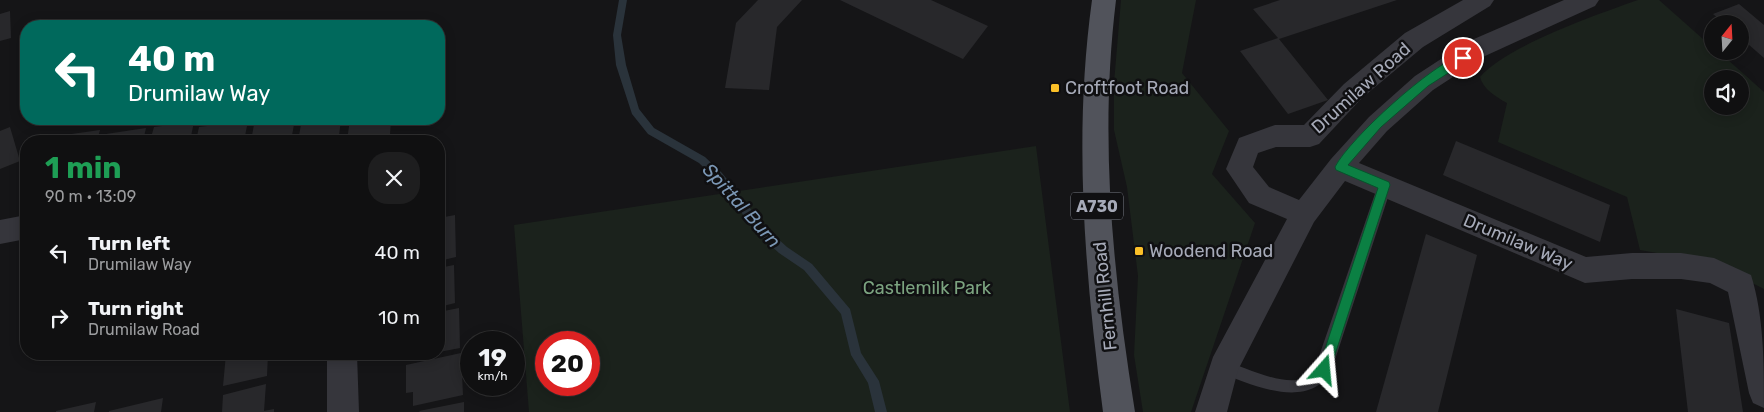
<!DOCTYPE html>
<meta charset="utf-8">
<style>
:root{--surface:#101011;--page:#1e1e1f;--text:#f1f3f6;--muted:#9c9d9f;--line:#303031}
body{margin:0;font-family:Rubik,sans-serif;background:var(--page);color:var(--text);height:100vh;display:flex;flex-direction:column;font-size:19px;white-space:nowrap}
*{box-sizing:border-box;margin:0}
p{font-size:16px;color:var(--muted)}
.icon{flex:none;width:28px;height:28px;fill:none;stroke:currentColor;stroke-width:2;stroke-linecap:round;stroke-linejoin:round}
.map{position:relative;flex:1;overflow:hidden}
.panel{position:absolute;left:20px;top:135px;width:425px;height:225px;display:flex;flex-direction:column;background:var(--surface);border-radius:20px;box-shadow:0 2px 12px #0003,0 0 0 1px var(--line)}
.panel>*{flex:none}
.guide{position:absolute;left:20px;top:20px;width:425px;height:105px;border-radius:20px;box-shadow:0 2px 12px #0003,0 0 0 1px var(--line);background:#00695c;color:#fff;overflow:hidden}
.needle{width:32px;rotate:18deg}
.buttons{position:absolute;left:1704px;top:15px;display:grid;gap:10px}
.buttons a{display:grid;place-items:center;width:45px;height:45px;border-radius:50%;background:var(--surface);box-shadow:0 2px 12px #0003,0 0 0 1px var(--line);font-size:25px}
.speed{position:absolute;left:460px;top:331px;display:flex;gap:10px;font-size:25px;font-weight:700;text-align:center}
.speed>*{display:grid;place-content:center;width:65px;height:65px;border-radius:50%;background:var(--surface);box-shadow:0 2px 12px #0003,0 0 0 1px var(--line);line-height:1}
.speed small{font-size:12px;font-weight:400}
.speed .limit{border:8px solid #d22;background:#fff;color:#111}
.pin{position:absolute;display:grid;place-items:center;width:42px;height:42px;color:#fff;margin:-21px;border:2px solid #fff;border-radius:50%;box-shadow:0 1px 5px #0007}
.me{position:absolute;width:55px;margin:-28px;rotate:18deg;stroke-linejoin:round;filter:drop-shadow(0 0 4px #0008)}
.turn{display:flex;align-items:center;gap:18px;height:105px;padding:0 25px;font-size:22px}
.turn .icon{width:65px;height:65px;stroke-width:2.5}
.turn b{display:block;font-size:35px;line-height:42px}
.round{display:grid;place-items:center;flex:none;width:52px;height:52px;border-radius:20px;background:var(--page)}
.overview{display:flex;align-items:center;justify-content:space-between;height:85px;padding:0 25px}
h1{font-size:30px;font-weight:700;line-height:38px;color:#1e9e55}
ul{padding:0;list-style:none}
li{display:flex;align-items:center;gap:15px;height:65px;padding:0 25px}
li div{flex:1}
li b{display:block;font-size:19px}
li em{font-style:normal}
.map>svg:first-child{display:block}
.green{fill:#1b221c;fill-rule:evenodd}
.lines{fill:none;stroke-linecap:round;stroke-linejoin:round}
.stream{fill:#2a333b;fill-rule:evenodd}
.building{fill:#28282b}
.service{fill:#36363c;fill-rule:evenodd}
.minor{fill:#36363c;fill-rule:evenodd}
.primary{fill:#51535b;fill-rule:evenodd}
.route{fill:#0b8043;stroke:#07532c}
.poi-dot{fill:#fbc028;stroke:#101012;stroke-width:2}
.labels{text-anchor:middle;stroke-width:5;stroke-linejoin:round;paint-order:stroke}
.shield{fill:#101012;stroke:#797c86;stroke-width:1}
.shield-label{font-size:16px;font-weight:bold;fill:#a6aab8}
.poi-label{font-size:18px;fill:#a6aab8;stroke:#101012;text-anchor:start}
.street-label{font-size:18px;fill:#a6aab8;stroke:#101012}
.park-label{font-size:18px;fill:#7ca480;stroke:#101012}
.water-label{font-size:19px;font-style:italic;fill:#7b97b5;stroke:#101012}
</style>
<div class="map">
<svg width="1764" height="412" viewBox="0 0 1764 412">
<rect width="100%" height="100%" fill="#151517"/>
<path class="green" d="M1121,0H1196L1182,73L1229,131L1212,174L1255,223L1191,412H1143L1134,355L1138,276L1127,187L1114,130V83Z
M1638,0H1659L1712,47V51H1718L1764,92V289L1713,263L1640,250L1627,197L1498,142L1507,103C1496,97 1483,89 1480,77C1506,46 1598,14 1638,0ZM1712,79H1740V106H1712Z
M1036,146L1070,412H529L514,225ZM546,342H589V385H546Z"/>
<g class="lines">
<path class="stream" d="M619,0H627L621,35L626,65L639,109L654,128L705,157L722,173L765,227L787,247L812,264L850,309L861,353L879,381L887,412H875L868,383L851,355L841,314L804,270L779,253L757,233L716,179L699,163L648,134L632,114L616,65L613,35Z"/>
</g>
<path class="building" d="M758,0H802L777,27L769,90L725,88L736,23Z
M840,0H931L988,26L963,59Z
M1280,0H1397L1279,39L1328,100L1288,114L1240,51L1278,38L1253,9Z
M1739,4L1764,25V58L1740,37V24H1725L1713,14Z
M10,11L11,38L0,41V14Z
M255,119H295L291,141H251Z
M302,119H341L339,136L325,138L324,141H298Z
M350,119H391L390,135L377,137V141H347Z
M248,121L244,141H196L199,127Z
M194,122L190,141H150L154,127Z
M10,127L20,161L0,169V131Z
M146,128L143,141H104L106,134Z
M100,130L97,141H48L50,137Z
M1456,141L1610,205L1600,242L1443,175Z
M455,215L456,257L439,261V218Z
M1426,234L1477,255L1438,412H1376Z
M454,265L455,303L439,307V268Z
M459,308L460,348L439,352V312Z
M1676,309L1729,323L1743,412H1688Z
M461,353L463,395L413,406V392L406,393V365Z
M226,354H268L267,376L223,386Z
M404,354H427V355L404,359Z
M266,384L264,411L274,409V412H222L223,395Z
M163,398L161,412H109V411Z
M96,402L94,412H56V411Z
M464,402V412H420L419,411Z"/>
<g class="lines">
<path class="service" d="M1385,179L1390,181L1392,185L1332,369C1311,412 1251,385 1219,372L1216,367L1219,362L1224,360C1243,367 1284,387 1304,378C1308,376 1312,372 1315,368L1378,185L1380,181Z"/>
<path class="minor" d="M1463,0H1494L1490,6L1423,47L1362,98L1319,144L1310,147H1276L1258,153L1253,167L1269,187L1299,200L1331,159L1369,117L1415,76L1467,42L1564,0H1599L1595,6L1485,56L1433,90L1387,131L1359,163L1586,257L1632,253H1681L1714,258L1751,275C1764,316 1764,364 1764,408L1753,403L1749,393L1728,292L1710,283L1681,279H1632L1585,283L1345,181L1314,222L1238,370L1227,412H1195L1213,357L1287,219L1249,203L1226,169L1239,138L1275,125H1304L1344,84L1405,33Z
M26,215V239L0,244V220Z
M327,354H357L359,412H327Z"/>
<path class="primary" d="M1092,0H1116C1099,139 1113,275 1135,412H1103C1085,274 1073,138 1092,0Z"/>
</g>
<path class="route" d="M1463,54L1467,55L1468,58L1467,61L1428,86L1381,127L1348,165L1389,182L1390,185L1330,370L1329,374L1324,375L1320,374L1318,370L1378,188L1336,170L1335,167C1350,138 1432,64 1463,54Z"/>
<g class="poi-dot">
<rect x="1050" y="83" width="10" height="10" rx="2.5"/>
<rect x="1134" y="246" width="10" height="10" rx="2.5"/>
</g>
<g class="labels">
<rect class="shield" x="1071" y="192.5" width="52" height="27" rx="4"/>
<g class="shield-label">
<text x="1097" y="212">A730</text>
</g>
<g class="poi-label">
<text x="1065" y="94">Croftfoot Road</text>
<text x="1149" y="257">Woodend Road</text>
</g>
<g class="street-label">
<text transform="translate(1361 88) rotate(-42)" y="6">Drumilaw Road</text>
<text transform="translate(1518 242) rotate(23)" y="6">Drumilaw Way</text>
<text transform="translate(1105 296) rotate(-96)" y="6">Fernhill Road</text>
</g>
<g class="park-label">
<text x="927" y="294">Castlemilk Park</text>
</g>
<g class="water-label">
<text transform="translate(742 205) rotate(48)" y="7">Spittal Burn</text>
</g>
</g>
</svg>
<div class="buttons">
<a><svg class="needle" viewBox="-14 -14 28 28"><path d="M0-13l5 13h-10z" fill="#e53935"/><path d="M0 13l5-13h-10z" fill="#9c9d9f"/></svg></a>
<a><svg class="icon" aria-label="sound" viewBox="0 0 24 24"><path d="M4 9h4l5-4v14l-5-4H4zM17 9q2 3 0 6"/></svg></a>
</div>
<div class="speed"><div>19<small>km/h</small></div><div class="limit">20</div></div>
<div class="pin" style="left:1463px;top:58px;background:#d93025"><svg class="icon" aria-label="arrive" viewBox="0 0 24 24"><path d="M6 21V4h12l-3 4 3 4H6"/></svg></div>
<svg class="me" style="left:1324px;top:370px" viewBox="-20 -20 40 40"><path d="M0-17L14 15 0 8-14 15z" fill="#0b8043" stroke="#fff" stroke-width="4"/></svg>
<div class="guide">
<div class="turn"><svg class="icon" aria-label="left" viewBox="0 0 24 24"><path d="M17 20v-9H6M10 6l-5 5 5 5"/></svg><div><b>40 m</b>Drumilaw Way</div></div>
</div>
<section class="panel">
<div class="overview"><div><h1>1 min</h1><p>90 m · 13:09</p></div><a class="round"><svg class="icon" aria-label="close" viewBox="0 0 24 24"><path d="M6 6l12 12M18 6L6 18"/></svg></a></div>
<ul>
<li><svg class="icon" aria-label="left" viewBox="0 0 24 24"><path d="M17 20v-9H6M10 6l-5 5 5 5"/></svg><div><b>Turn left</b><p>Drumilaw Way</p></div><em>40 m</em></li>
<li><svg class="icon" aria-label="right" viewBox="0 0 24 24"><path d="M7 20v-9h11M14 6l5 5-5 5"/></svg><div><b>Turn right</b><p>Drumilaw Road</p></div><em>10 m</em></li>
</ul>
</section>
</div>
